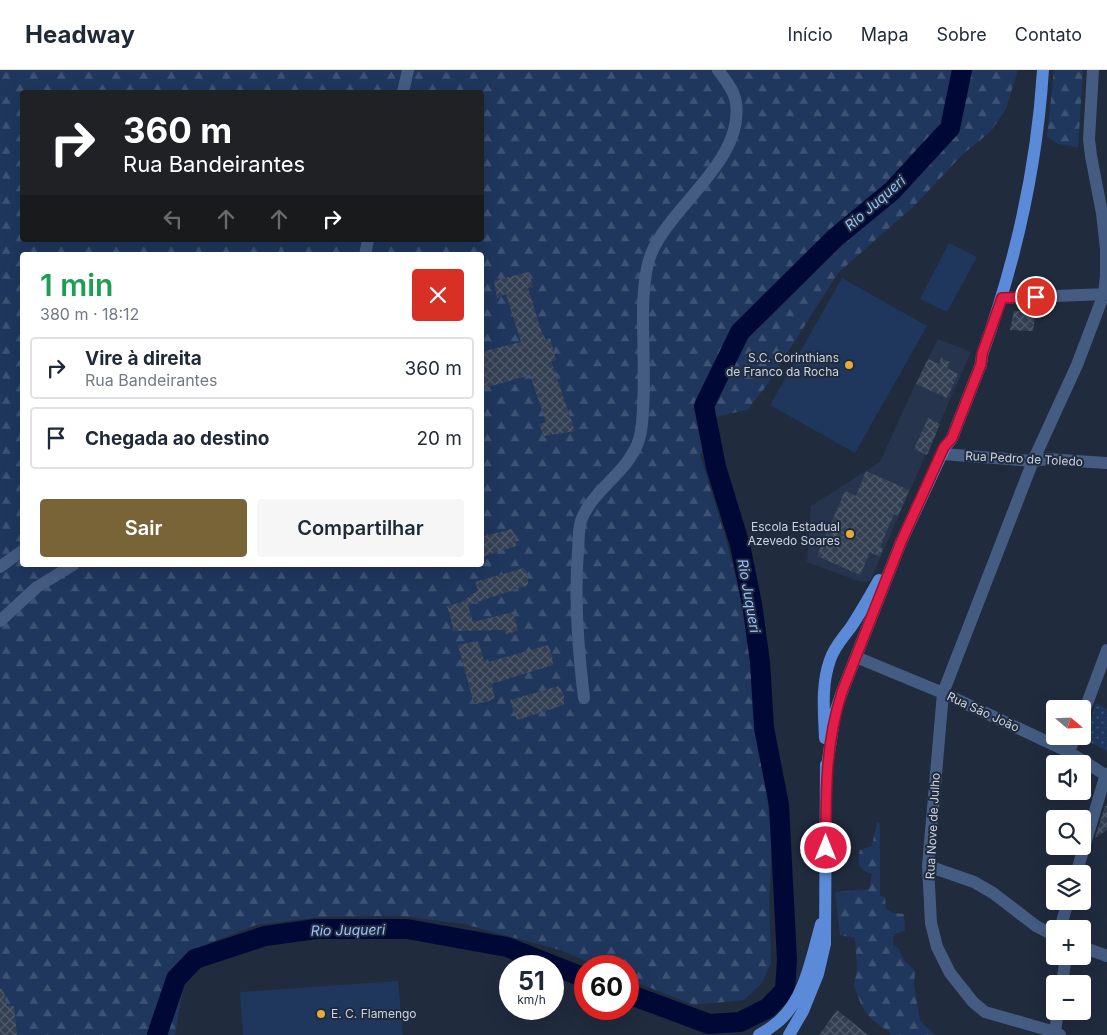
<!DOCTYPE html>
<html lang="pt">
<meta charset="utf-8">
<style>
:root{--surface:#fff;--page:#f6f6f7;--text:#1f2937;--muted:#747a83;--line:#e0e1e3;--accent:#796437}
body{margin:0;font-family:Inter,sans-serif;background:var(--page);color:var(--text);height:100vh;display:flex;flex-direction:column;font-size:19px;white-space:nowrap}
*{box-sizing:border-box;margin:0}
p{font-size:16px;color:var(--muted)}
.icon{flex:none;width:28px;height:28px;fill:none;stroke:currentColor;stroke-width:2;stroke-linecap:round;stroke-linejoin:round}
.map{position:relative;flex:1;overflow:hidden}
.sheet{position:absolute;left:20px;top:182px;width:464px;height:315px;display:flex;flex-direction:column;background:var(--surface);border-radius:5px;box-shadow:0 5px 20px #0002}
.sheet>*{flex:none}
.top-card{position:absolute;left:20px;top:20px;width:464px;height:152px;border-radius:5px;box-shadow:0 5px 20px #0002;background:#202124;color:#fff;overflow:hidden}
.needle{width:32px;rotate:109deg}
.controls{position:absolute;left:1046px;top:630px;display:grid;gap:10px}
.controls a{display:grid;place-items:center;width:45px;height:45px;border-radius:5px;background:var(--surface);box-shadow:0 5px 20px #0002;font-size:25px}
.speed{position:absolute;left:499px;top:885px;display:flex;gap:10px;font-size:25px;font-weight:700;text-align:center}
.speed>*{display:grid;place-content:center;width:65px;height:65px;border-radius:50%;background:var(--surface);box-shadow:0 5px 20px #0002;line-height:1}
.speed small{font-size:12px;font-weight:400}
.speed .limit{border:8px solid #d22;background:#fff;color:#111}
.pin{position:absolute;display:grid;place-items:center;width:42px;height:42px;color:#fff;margin:-21px;border:2px solid #fff;border-radius:50%;box-shadow:0 1px 5px #0007}
.me{position:absolute;width:55px;margin:-28px;rotate:0deg;stroke-linejoin:round;filter:drop-shadow(0 0 4px #0008)}
.turn{display:flex;align-items:center;gap:18px;height:105px;padding:0 20px;font-size:22px}
.turn .icon{width:65px;height:65px;stroke-width:2.5}
.turn b{display:block;font-size:35px;line-height:42px}
.lanes{display:flex;align-items:center;height:48px;padding:0 20px;background:#0003;justify-content:center;gap:25px;direction:ltr}
.lanes .off{opacity:.35}
.round{display:grid;place-items:center;flex:none;width:52px;height:52px;border-radius:5px;background:var(--page)}
.overview{display:flex;align-items:center;justify-content:space-between;height:85px;padding:0 20px}
h1{font-size:30px;font-weight:600;line-height:38px;color:#1e9e55}
.button{display:flex;gap:10px;margin-top:auto;padding:10px 20px}
.button a{flex:1;height:58px;border-radius:5px;background:var(--accent);color:#fff;font-size:20px;font-weight:600;line-height:58px;text-align:center}
.button a+a{background:var(--page);color:var(--text)}
ul{padding:0;list-style:none}
li{display:flex;align-items:center;gap:15px;height:62px;margin:0 10px 8px;padding:0 10px;border:2px solid var(--line);border-radius:5px}
li div{flex:1}
li b{display:block;font-size:19px}
li em{font-style:normal}
header{display:flex;align-items:center;gap:30px;box-sizing:border-box;height:70px;padding:0 25px;background:var(--surface);border-bottom:1px solid var(--line)}
header strong{font-size:24px}
nav{display:flex;gap:28px;margin-inline-start:auto;font-size:18px}
.map>svg:first-child{display:block}
.built{fill:#26354d}
.grass{fill:#1f375d}
.forest{fill:url(#forest-firs);fill-rule:evenodd}
.park{fill:url(#park-dots)}
.lines{fill:none;stroke-linecap:round;stroke-linejoin:round}
.river{stroke:#000935;stroke-width:20}
.building{fill:url(#building-cross-hatch)}
.minor{stroke:#455c82;stroke-width:12}
.primary{stroke:#5b8bd8;stroke-width:12}
.route-casing{stroke:#92132f;stroke-width:12}
.route{stroke:#e11d48;stroke-width:9}
.poi-dot{fill:#e8ab37;stroke:#202b3e;stroke-width:2}
.labels{text-anchor:middle;stroke-width:4;stroke-linejoin:round;paint-order:stroke}
.poi-label{font-size:12px;fill:#ccd4e0;stroke:#202b3e;text-anchor:end}
.street-label{font-size:12px;fill:#ccd4e0;stroke:#202b3e}
.water-label{font-size:14px;font-style:italic;fill:#9ac0fd;stroke:#202b3e}
</style>
<header>
<strong>Headway</strong>
<nav><a>Início</a><a>Mapa</a><a>Sobre</a><a>Contato</a></nav>
</header>
<div class="map">
<svg width="1107" height="965" viewBox="0 0 1107 965">
<defs>
<pattern id="forest-firs" width="22" height="20" patternUnits="userSpaceOnUse" patternTransform="scale(1.25)"><rect width="22" height="20" fill="#1f375d"/><path d="M5 1l3.5 6h-7zM16 11l3.5 6h-7z" fill="#3e5374"/></pattern>
<pattern id="park-dots" width="8" height="8" patternUnits="userSpaceOnUse" patternTransform="scale(1.25)"><rect width="8" height="8" fill="#1f375d"/><path d="M2 2h.1M6 6h.1" fill="none" stroke="#3e5374" stroke-width="1.8" stroke-linecap="round"/></pattern>
<pattern id="building-cross-hatch" width="8" height="8" patternUnits="userSpaceOnUse" patternTransform="scale(1.25)"><rect width="8" height="8" fill="#334053"/><path d="M0 0l8 8M0 8l8-8" fill="none" stroke="#4f5b6b"/></pattern>
</defs>
<rect width="100%" height="100%" fill="#202b3e"/>
<path class="built" d="M938,269L971,282L870,511L861,512L807,492L811,436L880,392L913,319Z"/>
<path class="grass" d="M949,173L977,187L947,242L920,229Z
M842,208L927,256L855,383L770,335Z
M398,911L403,965H243L240,922Z"/>
<path class="forest" d="M0,0H1018L1006,39L990,62L963,84L914,136L838,203L767,315L747,340L718,346L700,385L727,473L748,557L755,657L766,715L772,775L769,826L771,893L762,913L744,930L694,935L628,909V896H598L560,880L464,854L399,846L321,847L256,855L202,876L183,918L175,965H0ZM22,22H481V170H22ZM22,185H481V495H22Z
M1054,0H1083L1078,77L1058,74L1047,67Z
M877,752L880,754V826L885,827L886,839L893,843L904,844L905,861L894,864L893,875L899,879L903,889L915,901L914,914L920,951L935,965H890V962L872,950L862,937L854,916L857,898L855,868L840,865L835,822L869,819L872,804C859,800 856,793 860,780L872,776Z"/>
<path class="park" d="M1096,633L1107,639V681L1084,669Z"/>
<g class="lines">
<path class="river" d="M628,924L709,954L740,952L768,938L785,920L787,890L779,735L764,658L760,592L752,534L740,475L716,397L704,336L740,262L835,168L892,121L950,58L962,0
M157,965L176,909L195,889L265,866L316,859H407L507,877L585,908"/>
</g>
<path class="building" d="M528,202L533,217L528,218L544,270L550,268L556,290L551,291L575,361L544,366L539,355L546,352L530,305L481,319V282L521,272L506,224L497,228L494,211Z
M1014,241H1036L1033,261L1010,260Z
M941,288L950,292L947,298L958,304L947,328L916,314L928,289L939,294Z
M928,348L940,354L927,385L914,379Z
M866,401L909,420L898,446L894,444L880,477L883,479L880,487L870,482L860,505L817,486L845,421L856,426Z
M512,459L515,466L516,476L481,487V467Z
M524,498L528,506V515L468,535L473,552L513,542L518,561L506,564L505,560L452,561L453,557L447,536L462,532L478,520L475,512Z
M478,571L485,593L548,575L552,585L553,595L491,614L495,628L487,632L474,634L458,575Z
M559,616L564,626V635L517,650L510,630Z
M1105,736H1107V760L1095,768Z
M0,919H3L7,936H14L17,965H0Z
M837,940L868,965H819Z"/>
<g class="lines">
<path class="minor" d="M403,22L408,0
M365,185L368,170
M1002,228L1107,224
M942,384L1033,391L1047,389L1106,393
M0,497L22,481
M0,551L37,517L73,495
M856,587L943,623L1069,682L1107,706
M584,628C578,579 574,530 578,481C579,472 578,460 581,451C592,418 635,400 641,361C646,326 643,283 643,247C643,227 644,203 651,184C671,135 744,91 736,33C735,22 725,9 718,0
M1082,647L1107,580
M1069,682L1075,666
M928,796L974,812L993,823L1036,856L1055,866
M1076,804L1106,704
M1060,859L1068,831
M1082,877L1107,886
M1062,914L1066,886
M1055,962L1058,941
M1060,965L1055,962L985,942L973,932L950,903L937,877L931,853L928,796L943,623L1033,391L1077,295L1104,224L1106,206V179L1102,143L1091,86L1089,69L1093,0"/>
<path class="primary" d="M825,668C824,642 821,615 830,590C834,577 843,568 851,557C861,542 870,526 879,510
M826,703L835,643L842,622L901,472L945,377L952,368L981,294L982,285C1015,194 1037,97 1043,0
M759,965C766,961 773,956 779,951C805,928 812,886 821,854
M789,965L803,941L818,904L825,874L826,695"/>
</g>
<g class="lines">
<g class="route-casing">
<path id="route" d="M826,778C826,723 825,675 842,622L901,472L944,377L952,368L981,294L982,284L1002,228L1036,227"/>
</g>
<use href="#route" class="route"/>
</g>
<g class="poi-dot">
<circle cx="849" cy="295" r="5"/>
<circle cx="850" cy="464" r="5"/>
<circle cx="321" cy="944" r="5"/>
</g>
<g class="labels">
<g class="poi-label">
<text x="839" y="292">S.C. Corinthians<tspan x="839" dy="14">de Franco da Rocha</tspan></text>
<text x="840" y="461">Escola Estadual<tspan x="840" dy="14">Azevedo Soares</tspan></text>
<text x="331" y="948" text-anchor="start">E. C. Flamengo</text>
</g>
<g class="street-label">
<text transform="translate(1024 389) rotate(3)" y="4">Rua Pedro de Toledo</text>
<text transform="translate(983 642) rotate(25)" y="4">Rua São João</text>
<text transform="translate(933 756) rotate(-87)" y="4">Rua Nove de Julho</text>
</g>
<g class="water-label">
<text transform="translate(875 133) rotate(-41)" y="5">Rio Juqueri</text>
<text transform="translate(749 526) rotate(80)" y="5">Rio Juqueri</text>
<text transform="translate(348 860) rotate(-1)" y="5">Rio Juqueri</text>
</g>
</g>
</svg>
<div class="controls">
<a><svg class="needle" viewBox="-14 -14 28 28"><path d="M0-13l5 13h-10z" fill="#e53935"/><path d="M0 13l5-13h-10z" fill="#747a83"/></svg></a>
<a><svg class="icon" aria-label="sound" viewBox="0 0 24 24"><path d="M4 9h4l5-4v14l-5-4H4zM17 9q2 3 0 6"/></svg></a>
<a><svg class="icon" aria-label="search" viewBox="0 0 24 24"><circle cx="10" cy="10" r="6"/><path d="M15 15l6 6"/></svg></a>
<a><svg class="icon" aria-label="layers" viewBox="0 0 24 24"><path d="M12 4l9 5-9 5-9-5zM3 14l9 5 9-5"/></svg></a>
<a>+</a>
<a>−</a>
</div>
<div class="speed"><div>51<small>km/h</small></div><div class="limit">60</div></div>
<div class="pin" style="left:1036px;top:227px;background:#d93025"><svg class="icon" aria-label="arrive" viewBox="0 0 24 24"><path d="M6 21V4h12l-3 4 3 4H6"/></svg></div>
<svg class="me" style="left:826px;top:778px" viewBox="-20 -20 40 40"><circle r="17" fill="#e11d48" stroke="#fff" stroke-width="3"/><path d="M0-11L8 9 0 5-8 9z" fill="#fff"/></svg>
<div class="top-card">
<div class="turn"><svg class="icon" aria-label="right" viewBox="0 0 24 24"><path d="M7 20v-9h11M14 6l5 5-5 5"/></svg><div><b>360 m</b>Rua Bandeirantes</div></div>
<div class="lanes"><svg class="icon off" aria-label="left" viewBox="0 0 24 24"><path d="M17 20v-9H6M10 6l-5 5 5 5"/></svg><svg class="icon off" aria-label="ahead" viewBox="0 0 24 24"><path d="M12 20V5M6 11l6-6 6 6"/></svg><svg class="icon off" aria-label="ahead" viewBox="0 0 24 24"><path d="M12 20V5M6 11l6-6 6 6"/></svg><svg class="icon" aria-label="right" viewBox="0 0 24 24"><path d="M7 20v-9h11M14 6l5 5-5 5"/></svg></div>
</div>
<section class="sheet">
<div class="overview"><div><h1>1 min</h1><p>380 m · 18:12</p></div><a class="round" style="background:#d93025;color:#fff"><svg class="icon" aria-label="close" viewBox="0 0 24 24"><path d="M6 6l12 12M18 6L6 18"/></svg></a></div>
<ul>
<li><svg class="icon" aria-label="right" viewBox="0 0 24 24"><path d="M7 20v-9h11M14 6l5 5-5 5"/></svg><div><b>Vire à direita</b><p>Rua Bandeirantes</p></div><em>360 m</em></li>
<li><svg class="icon" aria-label="arrive" viewBox="0 0 24 24"><path d="M6 21V4h12l-3 4 3 4H6"/></svg><div><b>Chegada ao destino</b></div><em>20 m</em></li>
</ul>
<div class="button"><a>Sair</a><a>Compartilhar</a></div>
</section>
</div>
